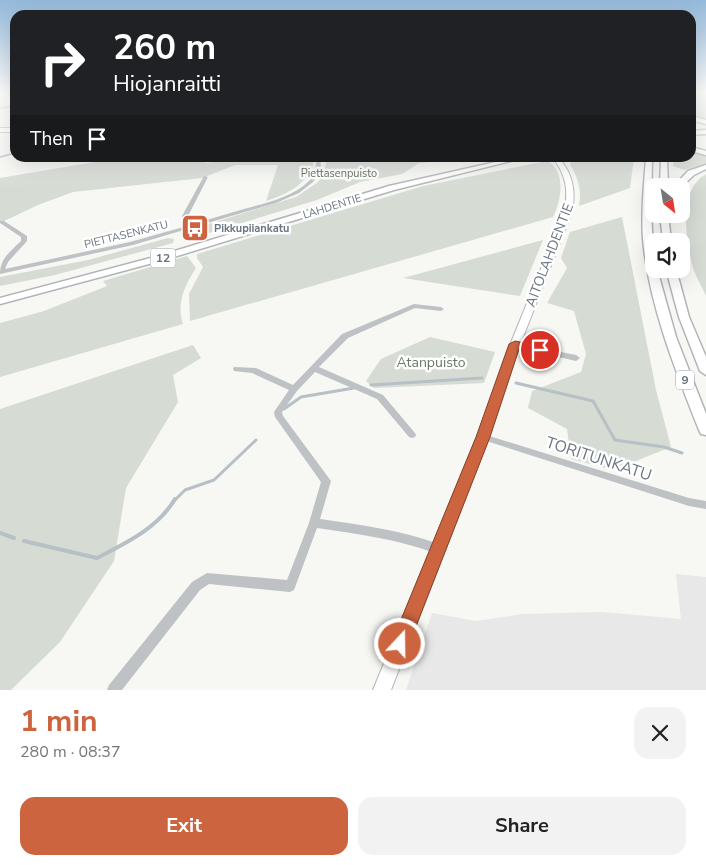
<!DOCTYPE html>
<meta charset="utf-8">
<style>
:root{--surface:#fff;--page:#f2f2f2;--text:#222;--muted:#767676;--accent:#cc643f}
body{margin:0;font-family:"Nunito Sans",sans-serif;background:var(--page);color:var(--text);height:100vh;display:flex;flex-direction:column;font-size:19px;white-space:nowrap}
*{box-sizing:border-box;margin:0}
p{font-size:16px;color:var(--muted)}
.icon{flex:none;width:28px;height:28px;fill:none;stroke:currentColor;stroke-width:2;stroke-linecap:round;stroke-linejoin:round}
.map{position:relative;height:690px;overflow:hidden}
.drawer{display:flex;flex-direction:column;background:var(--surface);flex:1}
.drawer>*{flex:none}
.guide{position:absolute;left:10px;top:10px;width:686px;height:152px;border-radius:15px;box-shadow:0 5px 20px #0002;background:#202124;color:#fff;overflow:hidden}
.needle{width:32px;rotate:150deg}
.tools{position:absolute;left:645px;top:178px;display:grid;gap:10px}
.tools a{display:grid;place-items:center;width:45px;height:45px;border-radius:10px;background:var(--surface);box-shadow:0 5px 20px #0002;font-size:25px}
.pin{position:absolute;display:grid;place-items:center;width:42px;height:42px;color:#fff;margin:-21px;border:2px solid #fff;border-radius:50%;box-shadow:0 1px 5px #0007}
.me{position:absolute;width:55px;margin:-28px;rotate:21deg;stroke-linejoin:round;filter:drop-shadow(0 0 4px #0008)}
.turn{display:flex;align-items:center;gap:18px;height:105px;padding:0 20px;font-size:22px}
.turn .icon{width:65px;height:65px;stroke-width:2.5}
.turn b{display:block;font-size:35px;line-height:42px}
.then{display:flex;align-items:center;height:48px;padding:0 20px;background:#0003;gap:10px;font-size:19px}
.round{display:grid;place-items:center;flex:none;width:52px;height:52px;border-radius:15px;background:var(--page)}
.head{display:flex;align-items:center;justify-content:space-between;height:85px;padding:0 20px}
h1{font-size:30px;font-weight:700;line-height:38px;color:var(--accent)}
.action{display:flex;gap:10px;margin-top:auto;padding:10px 20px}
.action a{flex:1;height:58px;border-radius:15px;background:var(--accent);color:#fff;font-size:20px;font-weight:700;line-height:58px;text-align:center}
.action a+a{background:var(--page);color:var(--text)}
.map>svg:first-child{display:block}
.built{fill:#e7e8e7}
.green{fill:#d6dbd4}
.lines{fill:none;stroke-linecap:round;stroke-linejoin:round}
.stream-far1{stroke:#b7c0c5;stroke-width:3}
.stream{stroke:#b7c0c5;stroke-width:4}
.major-casing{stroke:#b2b6b9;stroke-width:2}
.highway-casing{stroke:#b2b5b8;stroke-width:3}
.minor{fill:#bec2c5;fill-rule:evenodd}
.major{fill:#fff;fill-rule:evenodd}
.highway{fill:#fff;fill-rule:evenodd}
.route{fill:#cc643f;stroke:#854129}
.labels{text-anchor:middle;stroke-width:5;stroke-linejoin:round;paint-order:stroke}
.far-park-label{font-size:11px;fill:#6b7968;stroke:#fff}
.far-street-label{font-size:11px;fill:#6a7681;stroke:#fff}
.far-poi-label{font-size:11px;font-weight:bold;fill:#6a7681;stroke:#fff;text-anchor:start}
.shield{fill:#fff;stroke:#979fa7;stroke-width:1}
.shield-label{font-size:12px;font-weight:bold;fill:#6a7681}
.street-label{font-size:14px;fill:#6a7681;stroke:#fff}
.park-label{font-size:14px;fill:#6b7968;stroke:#fff}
.near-street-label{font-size:16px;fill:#6a7681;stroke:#fff}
</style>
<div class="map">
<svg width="706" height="690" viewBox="0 0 706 690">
<rect width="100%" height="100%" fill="#f7f7f4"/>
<path class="built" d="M676,574L706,577V690H406L432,613L476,621L523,614L602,612L681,619Z"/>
<path class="green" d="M691,94L706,95V122L691,117Z
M691,151L706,155V164L684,170L673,166L674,158H691Z
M118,158H201L206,163L243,158L314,161C308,185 287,194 266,201L278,165H235L202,178L73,192L38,205L0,223V178Z
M327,158H476L419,163L402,174L360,182L317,200L193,238L187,239L183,237L202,226L296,197L318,182L324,173Z
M573,158H634L630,188L579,206C582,189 578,179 570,164Z
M547,161C567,171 561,201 553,217L190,321L189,294L203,267L197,258V254L423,186Z
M706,174V296C702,287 696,277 693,268C686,241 677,190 706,174Z
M622,217L656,390L671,447L613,470L571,459L567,429L528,408L532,391L581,372L586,354L574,311L547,303L567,268L561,258L570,232Z
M168,238L174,239L173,243L55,275L0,286V277L88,260Z
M543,240L520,296L403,278Z
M187,256L196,268C185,285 176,303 183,324L0,377V323L44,311L107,286L103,281Z
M430,337L495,352L484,383L374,388L366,381L381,359Z
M193,345L201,358L173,375L178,402L126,488L114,561L60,642L11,690H0V409Z"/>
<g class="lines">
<path class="stream-far1" d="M516,383L593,401L615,440L664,447L682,453
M371,385L482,378
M284,409L301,397L354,388
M174,501L185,490L214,480L256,440"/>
<path class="stream" d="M0,533L14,538
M24,541L97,558C126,543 158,528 175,499"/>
<g class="major-casing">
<path id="major" d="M691,92L706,93V95L691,94Z
M0,128H15V132H0Z
M553,158H559C573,174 576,191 572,212L520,345L489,437L391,690H373L477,437L510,345L564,212C569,191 566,175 553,158Z"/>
</g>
<g class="highway-casing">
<path id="highway" d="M691,116L706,120V124L691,120Z
M706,130V134L691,135V131Z
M691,147L706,151V155L691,151Z
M513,158H523L394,190L164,260L0,304V298L158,256L389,186Z
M646,158H652L651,210L654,269H657L676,337L706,414V435L701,434L699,430C675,369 649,305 643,239C641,212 644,185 646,158Z
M661,158H667L668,186H660Z
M706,165V169L694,175L681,187L674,186L688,171Z
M660,214H668L671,241H663Z
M666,269H676L689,317L706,357V375L700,371L679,317Z"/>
</g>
<path class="minor" d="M15,105V107L0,109V107Z
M15,152V154L0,158V156Z
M316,158H320L321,167L319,174L313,182L299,193L276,203L133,245L0,274C0,258 11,251 21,241V237L0,223V221H4L27,236V241L8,262L5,269L130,242L187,226L182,216L204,176L208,177L188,216L192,224C210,219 227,214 244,209C266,203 294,197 310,180C316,173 316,166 316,158Z
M414,304L441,307L444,309L441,311L415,308L348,338L319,367L383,395L415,433L416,435L415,437L412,438L409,437L377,399L315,372L297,391L282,412L283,416L331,481L320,519C362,525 402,530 441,545L442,549L441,553L437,554C398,539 358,534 317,528L294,590L290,592L209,584L200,590L122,690H107L109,685L192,582L207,573L287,580L309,523L321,482L275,417L274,412L289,390L252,373L234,371L233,369L234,367L256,368L293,385L342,334Z
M512,343H515L576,355L580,358L576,361L515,347H512L511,345Z
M483,434L689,498L706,501V509L689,506L480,439L479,437L480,435Z"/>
<use href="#major" class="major"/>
<use href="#highway" class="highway"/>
</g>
<linearGradient id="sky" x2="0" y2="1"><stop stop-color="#94b9da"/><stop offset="0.49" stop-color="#fbfbfa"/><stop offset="1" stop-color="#fbfbfa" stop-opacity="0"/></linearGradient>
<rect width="706" height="189" fill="url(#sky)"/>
<path class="route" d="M515,341L544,347L546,350L540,354L519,349L490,437L409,644L407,651L400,654L393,651L391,644L476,437L509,344Z"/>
<defs>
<g id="bus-square" transform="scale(1.4375)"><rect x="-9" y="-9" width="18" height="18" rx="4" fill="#cc643f" stroke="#fff"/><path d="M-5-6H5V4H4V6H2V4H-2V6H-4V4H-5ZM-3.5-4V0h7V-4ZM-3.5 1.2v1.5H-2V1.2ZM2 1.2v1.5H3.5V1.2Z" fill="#fff"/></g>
</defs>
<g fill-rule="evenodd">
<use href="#bus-square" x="195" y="228"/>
</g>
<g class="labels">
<g class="far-park-label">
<text x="339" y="177">Piettasenpuisto</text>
</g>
<g class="far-street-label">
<text transform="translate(332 206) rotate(-17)" y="4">LAHDENTIE</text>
<text transform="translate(126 234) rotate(-14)" y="4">PIETTASENKATU</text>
</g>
<g class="far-poi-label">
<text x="214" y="232">Pikkupiiankatu</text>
</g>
<g class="shield">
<rect x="150.5" y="248.5" width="25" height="19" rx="4"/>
<rect x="676" y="370.5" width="18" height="19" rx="4"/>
</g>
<g class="shield-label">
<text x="163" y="262">12</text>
<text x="685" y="384">9</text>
</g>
<g class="street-label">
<text transform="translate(549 255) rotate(-69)" y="5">AITOLAHDENTIE</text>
</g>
<g class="park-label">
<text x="431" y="367">Atanpuisto</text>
</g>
<g class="near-street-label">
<text transform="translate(599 458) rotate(18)" y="6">TORITUNKATU</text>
</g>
</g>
</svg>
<div class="tools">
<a><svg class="needle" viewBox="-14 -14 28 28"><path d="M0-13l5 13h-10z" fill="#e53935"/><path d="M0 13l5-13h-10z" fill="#767676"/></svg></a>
<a><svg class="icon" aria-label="sound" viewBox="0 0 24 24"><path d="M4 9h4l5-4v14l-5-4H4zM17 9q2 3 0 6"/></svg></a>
</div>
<div class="pin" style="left:540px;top:350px;background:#d93025"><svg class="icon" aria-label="arrive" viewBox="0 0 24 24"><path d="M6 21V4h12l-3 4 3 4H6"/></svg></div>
<svg class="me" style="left:400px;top:644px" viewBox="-20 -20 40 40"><circle r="17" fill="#cc643f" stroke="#fff" stroke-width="3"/><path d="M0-11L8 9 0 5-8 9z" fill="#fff"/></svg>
<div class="guide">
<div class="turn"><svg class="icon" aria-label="right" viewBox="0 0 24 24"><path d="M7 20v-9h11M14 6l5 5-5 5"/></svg><div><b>260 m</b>Hiojanraitti</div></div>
<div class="then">Then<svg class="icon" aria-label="arrive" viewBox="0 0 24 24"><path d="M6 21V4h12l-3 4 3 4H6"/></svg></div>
</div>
</div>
<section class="drawer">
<div class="head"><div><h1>1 min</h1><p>280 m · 08:37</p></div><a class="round"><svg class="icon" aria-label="close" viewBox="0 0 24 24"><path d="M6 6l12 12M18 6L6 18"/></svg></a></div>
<div class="action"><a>Exit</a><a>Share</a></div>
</section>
